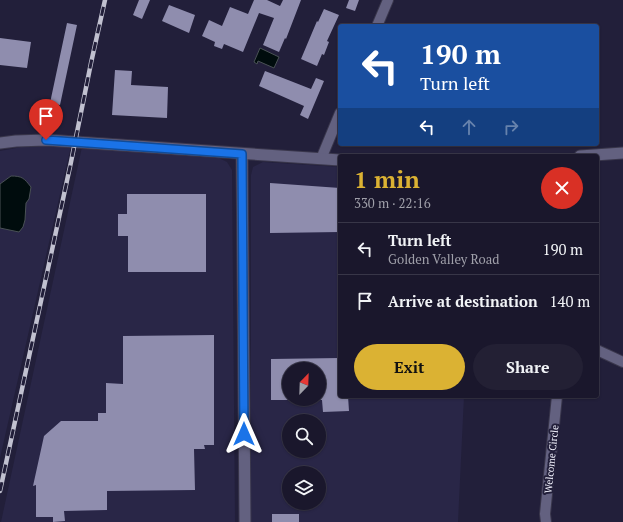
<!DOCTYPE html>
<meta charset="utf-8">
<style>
:root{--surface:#1a172c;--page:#232034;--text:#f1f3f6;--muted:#9f9fa9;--line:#383648;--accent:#dbb233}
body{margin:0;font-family:"PT Serif",serif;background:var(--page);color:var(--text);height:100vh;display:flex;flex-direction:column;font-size:15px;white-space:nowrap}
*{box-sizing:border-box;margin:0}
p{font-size:13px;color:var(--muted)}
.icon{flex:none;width:22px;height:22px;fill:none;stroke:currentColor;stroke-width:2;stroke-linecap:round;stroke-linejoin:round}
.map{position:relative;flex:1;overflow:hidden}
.side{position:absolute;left:338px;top:154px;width:261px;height:244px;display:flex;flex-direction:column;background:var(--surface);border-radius:4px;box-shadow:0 1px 3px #0004,0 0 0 1px var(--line)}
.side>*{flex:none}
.top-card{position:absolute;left:338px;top:24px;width:261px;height:122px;border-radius:4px;box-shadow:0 1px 3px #0004,0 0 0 1px var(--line);background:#1a4fa0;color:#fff;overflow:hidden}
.needle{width:26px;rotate:23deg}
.fabs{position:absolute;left:282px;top:362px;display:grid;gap:8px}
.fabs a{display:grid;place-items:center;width:44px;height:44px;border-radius:50%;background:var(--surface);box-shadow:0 1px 3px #0004,0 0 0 1px var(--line);font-size:20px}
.pin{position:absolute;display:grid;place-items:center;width:34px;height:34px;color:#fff;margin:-41px -17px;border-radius:50% 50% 50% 0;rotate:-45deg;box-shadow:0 0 4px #0007}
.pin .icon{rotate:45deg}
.me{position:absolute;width:44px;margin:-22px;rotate:0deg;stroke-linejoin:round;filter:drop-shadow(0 0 3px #0008)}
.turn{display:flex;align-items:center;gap:14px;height:84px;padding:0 16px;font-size:18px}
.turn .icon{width:52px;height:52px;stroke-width:2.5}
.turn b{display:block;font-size:28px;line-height:34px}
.lanes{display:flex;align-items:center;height:38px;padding:0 16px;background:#0003;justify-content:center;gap:20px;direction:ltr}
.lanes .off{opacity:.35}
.round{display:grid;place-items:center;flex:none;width:42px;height:42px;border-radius:21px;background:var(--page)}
.head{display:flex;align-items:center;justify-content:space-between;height:68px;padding:0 16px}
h1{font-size:24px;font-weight:600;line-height:30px;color:var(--accent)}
.action{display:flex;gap:8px;margin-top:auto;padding:8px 16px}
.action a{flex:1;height:46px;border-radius:24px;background:var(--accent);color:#111;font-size:16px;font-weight:600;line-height:46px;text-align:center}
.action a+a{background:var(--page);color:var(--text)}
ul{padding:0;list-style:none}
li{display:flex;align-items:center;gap:12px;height:52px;padding:0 16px;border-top:1px solid var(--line)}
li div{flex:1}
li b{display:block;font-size:15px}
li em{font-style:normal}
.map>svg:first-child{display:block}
.built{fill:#292647;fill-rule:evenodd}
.water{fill:#000c0d;stroke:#495155}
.building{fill:#8f8dae}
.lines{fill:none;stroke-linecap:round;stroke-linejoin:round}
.minor-casing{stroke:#3a374c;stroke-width:12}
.tertiary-casing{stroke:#3a374c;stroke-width:13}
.minor{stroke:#636180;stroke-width:10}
.tertiary{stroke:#636180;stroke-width:11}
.rail-casing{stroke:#c1c1d0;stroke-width:4.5}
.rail{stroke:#221f3a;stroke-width:3;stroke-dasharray:9;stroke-linecap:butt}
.route-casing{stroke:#114b97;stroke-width:10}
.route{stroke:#1a73e8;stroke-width:7}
.labels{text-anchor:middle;stroke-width:4;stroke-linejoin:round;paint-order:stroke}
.street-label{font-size:10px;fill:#f2f2fd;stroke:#221f3a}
</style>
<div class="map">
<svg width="623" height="522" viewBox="0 0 623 522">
<rect width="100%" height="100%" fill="#221f3a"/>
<path class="built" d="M27,146H71L0,458V151Z
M82,147L219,158L227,162L232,170L235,522H1Z
M263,162L340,167V396H464L458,522H251V175L253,167ZM289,369H319V399H289ZM289,421H319V451H289ZM289,473H319V503H289Z"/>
<path class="water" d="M260,48L279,57L274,68L258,61L257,64L254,62Z
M11,176C22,176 24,178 31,187L29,199L26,203L25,220L23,227L19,232L0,228V184Z"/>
<path class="building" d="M139,0H150L142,19L133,15Z
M254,0H267L280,6L283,0H301L286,39L285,38L279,52L263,45L274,18L259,13L243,52L224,44L222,49L214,46L215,42L202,36L209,20L222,26L230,7L248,14Z
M349,0H359L355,11L346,8Z
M169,5L195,15L189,33L162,21Z
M324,9L339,15L327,41L329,42L324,55L322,54L317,66L301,59L317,21L318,22Z
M67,23L77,25L60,105L50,103Z
M0,38L31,42L27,68L0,65Z
M115,70L132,71L131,85L168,87L167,118L112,115Z
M265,71L311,89L316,78L324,81L308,119L300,115L304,106L259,86Z
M270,183L340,188V232L270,233Z
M127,194H206V272H128V236H118V214H127Z
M214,335V445H204L205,449H194L195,490L107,491V510L64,511L65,521L53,522V517H36V485L33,486L44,436L61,421H98V413H106V383L123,384V336Z
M340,358V396H348L349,411L323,412L322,400H319V369H289V400H271V359Z
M272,514H299V522H272Z"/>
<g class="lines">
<g class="minor-casing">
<path id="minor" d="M377,26L388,0
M321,159L340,113
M597,350L623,362
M546,522L545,514L557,396"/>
</g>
<g class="tertiary-casing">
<path id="tertiary" d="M0,143L16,141L46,140L340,160
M242,154L245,522
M580,156L623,153"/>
</g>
<use href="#minor" class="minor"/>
<use href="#tertiary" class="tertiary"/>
<g class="rail-casing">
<path id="rail" d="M0,491L71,162L91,63L105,0"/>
</g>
<use href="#rail" class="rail"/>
</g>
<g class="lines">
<g class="route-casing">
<path id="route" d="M46,140L242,154L244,434"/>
</g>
<use href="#route" class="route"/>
</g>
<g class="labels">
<g class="street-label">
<text transform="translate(551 459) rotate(-84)" y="4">Welcome Circle</text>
</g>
</g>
</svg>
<div class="fabs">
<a><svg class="needle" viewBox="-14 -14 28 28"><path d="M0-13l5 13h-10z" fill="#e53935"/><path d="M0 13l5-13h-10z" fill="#9f9fa9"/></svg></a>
<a><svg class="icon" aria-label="search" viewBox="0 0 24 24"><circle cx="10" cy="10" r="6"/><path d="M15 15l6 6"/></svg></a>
<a><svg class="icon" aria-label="layers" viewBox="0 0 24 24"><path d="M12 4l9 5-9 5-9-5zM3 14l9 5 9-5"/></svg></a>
</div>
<div class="pin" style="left:46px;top:140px;background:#d93025"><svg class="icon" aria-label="arrive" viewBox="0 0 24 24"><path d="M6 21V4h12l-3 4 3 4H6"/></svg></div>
<svg class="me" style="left:244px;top:434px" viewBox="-20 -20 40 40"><path d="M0-17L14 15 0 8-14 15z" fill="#1a73e8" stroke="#fff" stroke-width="4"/></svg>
<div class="top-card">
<div class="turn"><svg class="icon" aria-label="left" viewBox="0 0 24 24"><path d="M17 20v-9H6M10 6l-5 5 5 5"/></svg><div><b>190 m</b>Turn left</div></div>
<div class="lanes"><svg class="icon" aria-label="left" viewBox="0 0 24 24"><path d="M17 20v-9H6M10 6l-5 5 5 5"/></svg><svg class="icon off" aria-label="ahead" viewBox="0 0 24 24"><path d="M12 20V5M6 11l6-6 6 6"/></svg><svg class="icon off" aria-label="right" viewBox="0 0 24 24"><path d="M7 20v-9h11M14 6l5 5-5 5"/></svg></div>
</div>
<section class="side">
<div class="head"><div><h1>1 min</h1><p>330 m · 22:16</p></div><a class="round" style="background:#d93025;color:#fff"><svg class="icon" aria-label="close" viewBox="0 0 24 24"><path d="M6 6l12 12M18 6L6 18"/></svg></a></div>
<ul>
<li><svg class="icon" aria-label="left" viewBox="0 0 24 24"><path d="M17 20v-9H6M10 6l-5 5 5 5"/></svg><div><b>Turn left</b><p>Golden Valley Road</p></div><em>190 m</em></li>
<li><svg class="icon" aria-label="arrive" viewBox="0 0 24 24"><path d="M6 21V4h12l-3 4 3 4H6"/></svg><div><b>Arrive at destination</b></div><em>140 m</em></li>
</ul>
<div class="action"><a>Exit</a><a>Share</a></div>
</section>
</div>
